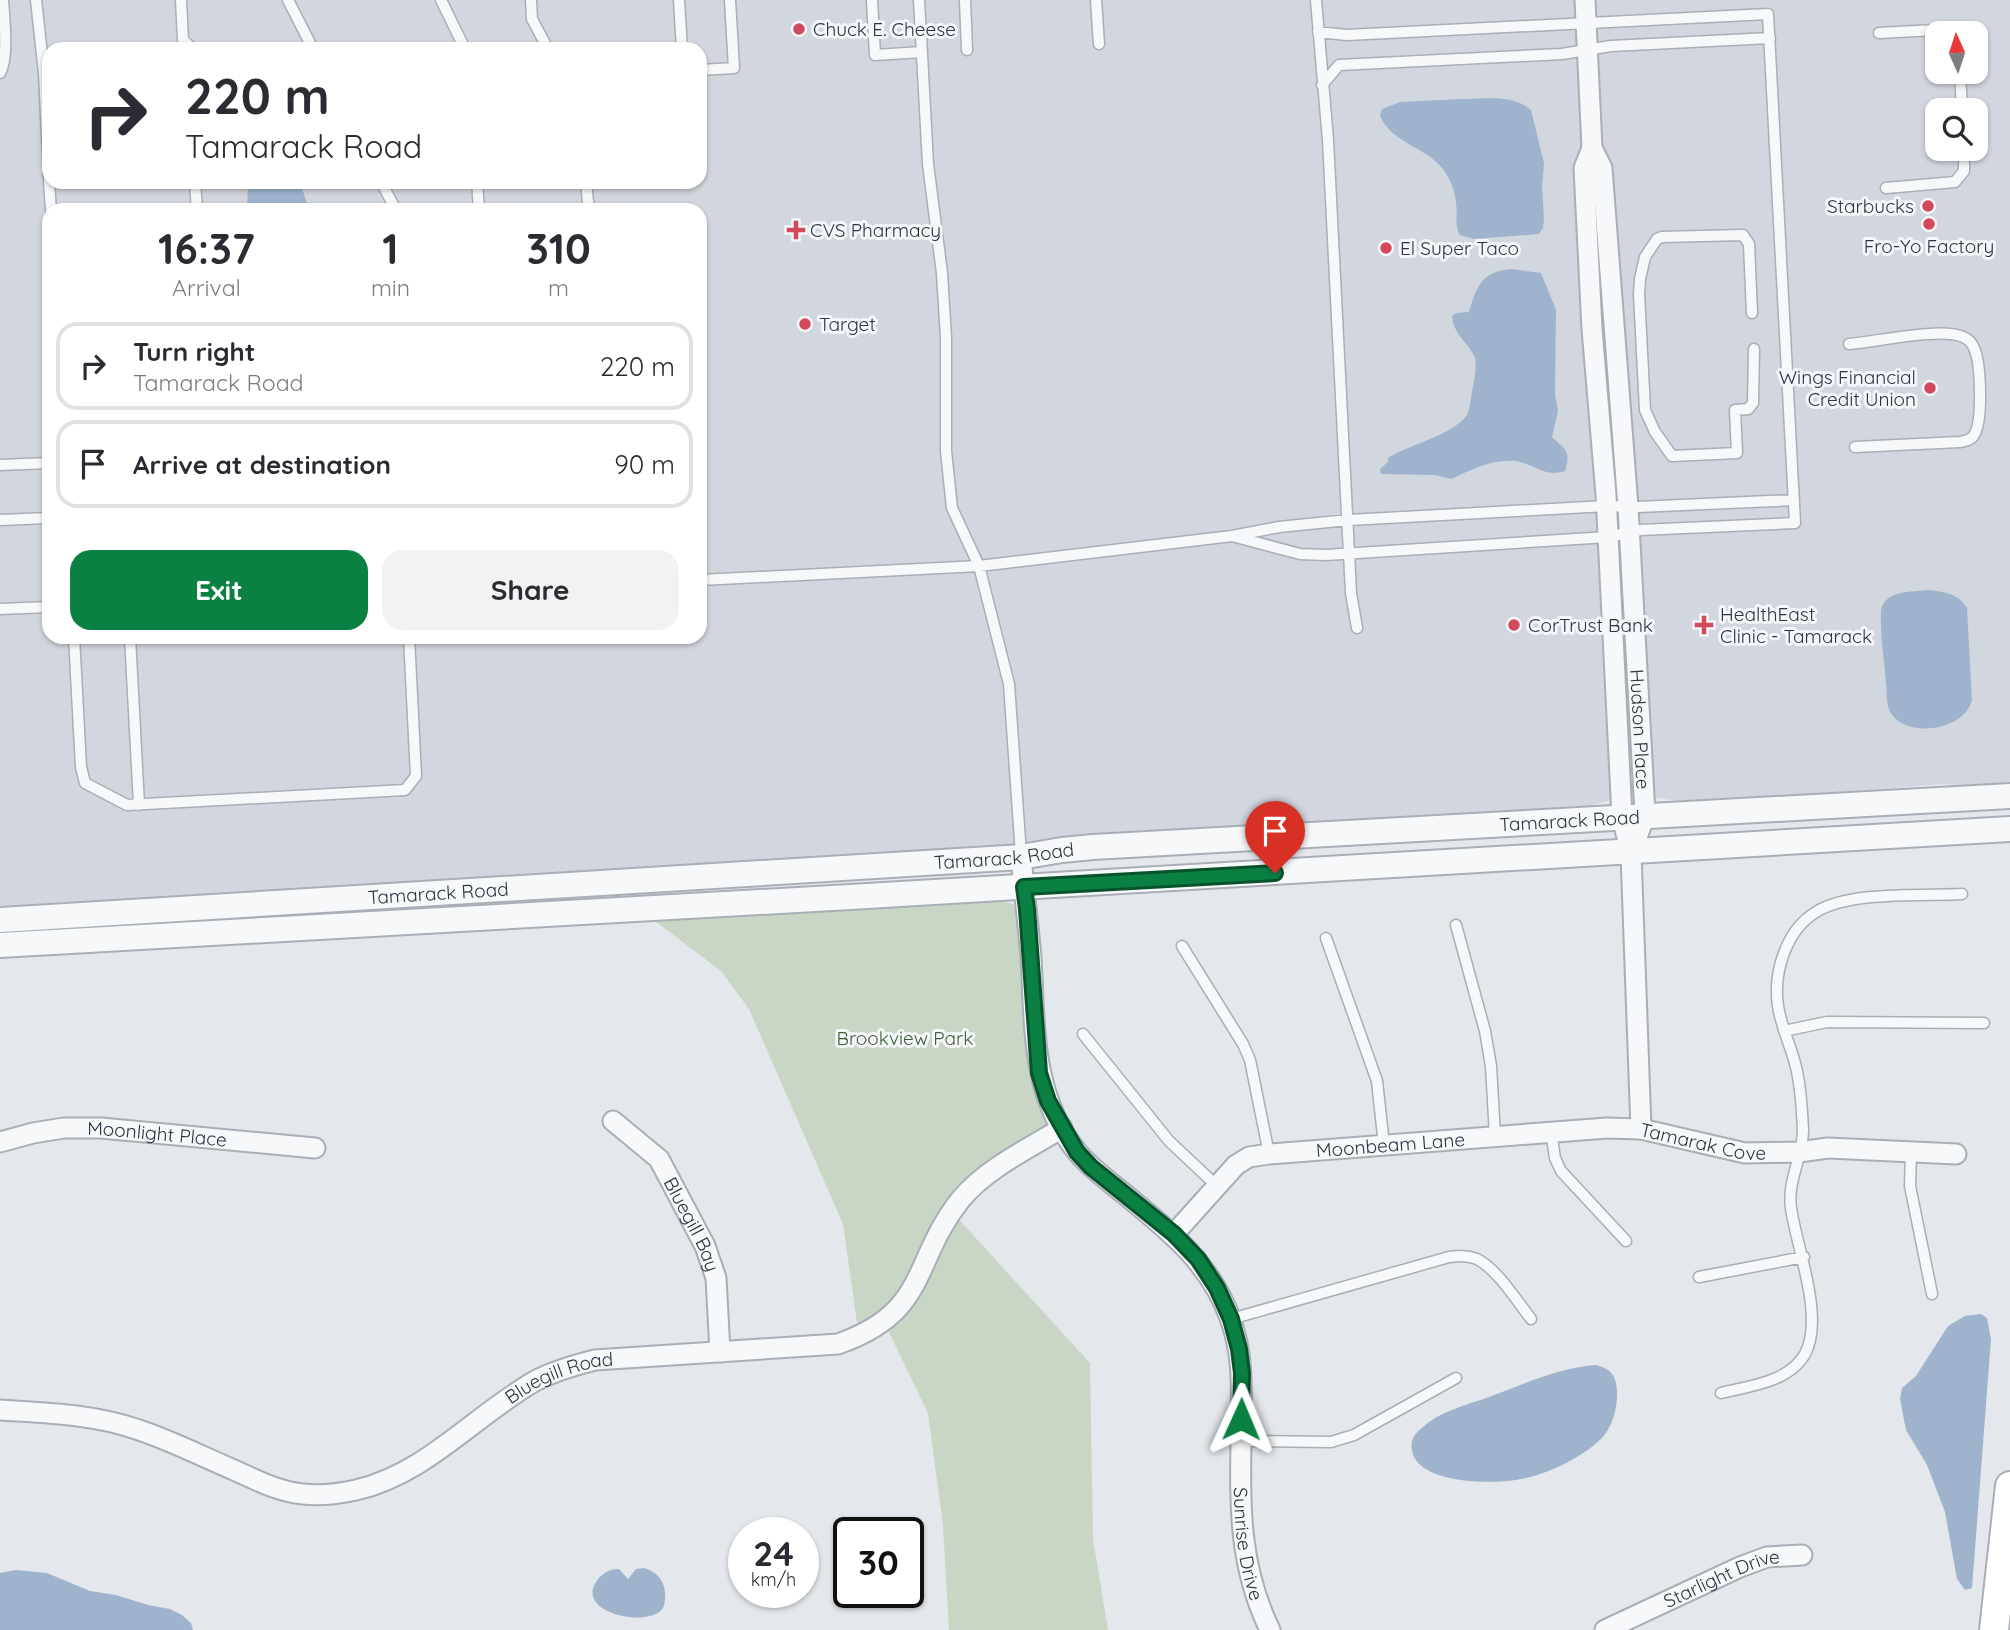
<!DOCTYPE html>
<style>
:root{--surface:#fff;--page:#f2f2f3;--text:#2b2b33;--muted:#7c7c81;--line:#e1e1e2;--accent:#0b8043}
body{margin:0;font-family:Quicksand,sans-serif;background:var(--page);color:var(--text);height:100vh;display:flex;flex-direction:column;font-size:26px;white-space:nowrap}
*{box-sizing:border-box;margin:0}
p{font-size:23px;color:var(--muted)}
.icon{flex:none;width:38px;height:38px;fill:none;stroke:currentColor;stroke-width:2;stroke-linecap:round;stroke-linejoin:round}
.map{position:relative;flex:1;overflow:hidden}
.side{position:absolute;left:42px;top:203px;width:665px;height:441px;display:flex;flex-direction:column;background:var(--surface);border-radius:21px;box-shadow:0 2px 5px #0004}
.side>*{flex:none}
.banner{position:absolute;left:42px;top:42px;width:665px;height:147px;border-radius:21px;box-shadow:0 2px 5px #0004;background:#fff;color:var(--text);overflow:hidden}
.needle{width:46px;rotate:357deg}
.tools{position:absolute;left:1925px;top:21px;display:grid;gap:14px}
.tools a{display:grid;place-items:center;width:63px;height:63px;border-radius:14px;background:var(--surface);box-shadow:0 2px 5px #0004;font-size:35px}
.speed{position:absolute;left:728px;top:1517px;display:flex;gap:14px;font-size:35px;font-weight:700;text-align:center}
.speed>*{display:grid;place-content:center;width:91px;height:91px;border-radius:50%;background:var(--surface);box-shadow:0 2px 5px #0004;line-height:1}
.speed small{font-size:18px;font-weight:400}
.speed .limit{border:4px solid #111;border-radius:10px;background:#fff;color:#111}
.pin{position:absolute;display:grid;place-items:center;width:60px;height:60px;color:#fff;margin:-72px -30px;border-radius:50% 50% 50% 0;rotate:-45deg;box-shadow:0 0 7px #0007}
.pin .icon{rotate:45deg}
.me{position:absolute;width:77px;margin:-38px;rotate:1deg;stroke-linejoin:round;filter:drop-shadow(0 0 5px #0008)}
.turn{display:flex;align-items:center;gap:24px;height:147px;padding:0 28px;font-size:32px}
.turn .icon{width:91px;height:91px;stroke-width:2.5}
.turn b{display:block;font-size:49px;line-height:60px}
.eta{display:flex;justify-content:space-evenly;align-items:center;height:119px;text-align:center}
.eta b{font-size:42px;font-weight:800;line-height:49px}
.primary-button{display:flex;gap:14px;margin-top:auto;padding:14px 28px}
.primary-button a{flex:1;height:80px;border-radius:21px;background:var(--accent);color:#fff;font-size:28px;font-weight:800;line-height:80px;text-align:center}
.primary-button a+a{background:var(--page);color:var(--text)}
ul{padding:0;list-style:none}
li{display:flex;align-items:center;gap:21px;height:88px;margin:0 14px 10px;padding:0 14px;border:4px solid var(--line);border-radius:21px}
li div{flex:1}
li b{display:block;font-size:26px}
li em{font-style:normal}
.map>svg:first-child{display:block}
.built{fill:#d2d6de;fill-rule:evenodd}
.green{fill:#c9d6c5}
.water{fill:#9fb4cc}
.lines{fill:none;stroke-linecap:round;stroke-linejoin:round}
.service-casing{stroke:#a9aeb7;stroke-width:13}
.minor-casing{stroke:#a9aeb7;stroke-width:23}
.tertiary-casing{stroke:#a9aeb7;stroke-width:28}
.secondary-casing{stroke:#a9aeb7;stroke-width:32}
.service{stroke:#f7f8fa;stroke-width:10}
.minor{stroke:#f7f8fa;stroke-width:19}
.tertiary{stroke:#f7f8fa;stroke-width:24}
.secondary{stroke:#fff;stroke-width:28}
.route-casing{stroke:#07532c;stroke-width:18}
.route{stroke:#0b8043;stroke-width:12}
.poi-dot{fill:#d1495b;stroke:#f4f6f9;stroke-width:2.5}
.labels{text-anchor:middle;stroke-width:6;stroke-linejoin:round;paint-order:stroke}
.poi-label{font-size:19px;fill:#2b3445;stroke:#f4f6f9;text-anchor:start}
.street-label{font-size:19px;fill:#2b3445;stroke:#f4f6f9}
.park-label{font-size:19px;fill:#3f6138;stroke:#f4f6f9}
</style>
<div class="map">
<svg width="2010" height="1630" viewBox="0 0 2010 1630">
<rect width="100%" height="100%" fill="#e4e7ec"/>
<path class="built" d="M0,0H2010V788L1942,784L1798,796L1685,802L1644,796L1592,148L1621,797L1582,808L1068,836L992,852L0,908ZM1937,33H1976V72H1937ZM49,49H700V182H49ZM1937,110H1976V149H1937ZM49,210H700V637H49Z"/>
<path class="green" d="M996,899L1027,909L1037,1047L1062,1128L952,1212L1090,1363L1093,1539L1108,1630H949L943,1526L928,1413L884,1322L859,1337L843,1224L749,1009L721,971L651,918Z"/>
<path class="water" d="M1462,99C1484,99 1514,94 1531,110L1544,163L1542,187L1544,219L1543,228L1539,234L1474,239L1460,235C1454,225 1458,214 1456,203C1455,190 1450,178 1442,168C1424,146 1392,143 1380,116L1382,109L1400,102Z
M248,182H300L309,210H247Z
M1511,269L1541,273L1556,310L1555,394L1558,411L1552,437C1566,450 1571,451 1565,471C1545,478 1535,464 1516,461C1493,459 1472,469 1452,479L1434,475L1381,474L1380,469L1388,462V458C1409,444 1456,435 1468,413C1470,407 1471,398 1472,391C1474,382 1477,368 1475,358C1471,345 1453,335 1452,316L1456,313L1469,312C1477,286 1481,272 1511,269Z
M1928,590C1944,592 1958,593 1967,608L1972,700C1964,733 1900,739 1889,709C1886,701 1887,690 1886,682C1884,658 1880,635 1881,611C1884,590 1911,592 1928,590Z
M1981,1314L1987,1318L1991,1339L1972,1588L1965,1590L1957,1579L1945,1512L1927,1465L1906,1430L1900,1399L1902,1388L1916,1376L1948,1326L1965,1316Z
M1595,1365C1610,1368 1616,1375 1617,1390C1618,1406 1613,1427 1601,1439C1580,1459 1544,1476 1516,1480C1489,1484 1419,1484 1412,1451C1410,1441 1414,1434 1422,1428C1440,1411 1467,1405 1489,1397C1524,1384 1558,1368 1595,1365Z
M644,1568C662,1573 668,1588 664,1606C654,1630 575,1614 596,1582C602,1573 609,1569 619,1569L628,1579L636,1569Z
M16,1570L47,1573L90,1591L116,1595L148,1605L170,1609L182,1615L191,1623L193,1630H0V1573Z"/>
<g class="lines">
<g class="service-casing">
<path id="service" d="M36,0L44,73L49,179
M181,0L183,40L193,49
M288,0L313,49
M441,0L465,49
M531,0L532,19L548,49
M679,0L682,49
M872,0L875,55L922,52
M919,0L928,164L942,273L946,338V451L952,508L979,566L1009,684L1021,855
M965,0L967,50
M1096,0L1099,44
M1316,0L1328,140L1351,593L1357,628
M1879,33L1935,30L1947,33
M700,70L734,68L730,0
M1960,72L1962,110
M0,73C9,58 4,17 3,0
M1322,85L1339,65L1562,54L1611,46L1770,38
M49,182L51,210
M195,182L197,210
M381,182L396,210
M477,182L479,210
M586,182L588,202L591,210
M1886,188L1955,182L1964,171V149
M1752,313L1749,244L1743,235L1662,237L1657,239L1645,257L1640,279L1639,294L1645,410L1655,432L1672,456L1737,453L1735,410L1748,409L1753,403L1754,349
M1849,344C1876,342 1941,327 1963,337C1969,339 1972,343 1974,348C1981,363 1983,422 1974,435C1971,440 1966,441 1960,442L1855,447
M0,465L49,463
M0,520L49,518
M1232,536L1300,554L1326,555L1608,537L1640,530L1795,523L1768,14L1347,35L1318,32
M700,580L979,566L1232,536L1279,527L1348,520L1607,506L1638,507L1794,500
M0,609L49,607
M74,637L81,767L85,783L127,805L405,790L416,776L409,637
M130,637L139,805
M1456,925L1485,1031L1491,1066L1495,1136
M1326,938L1377,1081L1384,1145
M1182,946L1243,1044L1250,1060L1269,1154
M1784,1031L1827,1022L1984,1023
M1083,1034L1169,1141L1218,1187
M1551,1132L1555,1158L1561,1171L1626,1241
M1911,1152L1910,1186L1932,1294
M1699,1277L1804,1257
M1231,1319L1449,1257C1459,1256 1468,1255 1477,1259C1497,1269 1517,1301 1531,1319
M1721,1393C1750,1386 1789,1382 1805,1354C1825,1317 1796,1246 1791,1208C1787,1181 1803,1156 1803,1130C1802,1109 1801,1087 1796,1067C1791,1046 1781,1027 1778,1006C1773,973 1786,930 1816,912C1849,891 1922,896 1962,894
M1240,1441L1331,1442L1354,1435L1456,1378"/>
</g>
<g class="minor-casing">
<g id="minor">
<path id="s1" d="M1585,0L1592,148L1602,168L1628,507L1644,796L1645,815L1631,854"/>
<path d="M1592,148L1584,168L1592,329L1606,495L1622,817L1631,854L1641,1129"/>
<path id="s2" d="M1021,857C1024,890 1028,923 1031,957C1035,1027 1031,1096 1078,1153C1091,1168 1107,1180 1122,1192C1167,1229 1210,1262 1230,1318C1245,1358 1241,1398 1241,1439C1240,1508 1239,1566 1270,1630"/>
<path id="s3" d="M613,1121L659,1159L705,1246L716,1278L720,1352"/>
<path id="s4" d="M0,1142L33,1133L64,1128H101L315,1148"/>
<path id="s5" d="M1174,1234L1236,1165L1249,1157L1269,1154L1607,1128L1641,1129L1745,1153L1799,1152L1828,1148L1956,1154"/>
<path id="s6" d="M0,1410C45,1413 93,1414 136,1429C170,1440 201,1456 234,1470C256,1480 279,1492 303,1494C321,1496 338,1494 356,1490C426,1474 474,1416 535,1381C554,1371 575,1365 595,1360L838,1344C930,1312 911,1261 961,1199C987,1168 1028,1149 1062,1128"/>
<path id="s7" d="M1605,1630L1740,1567L1767,1557L1802,1555"/>
</g>
</g>
<g class="tertiary-casing">
<g id="tertiary">
<path id="s8" d="M0,920L1021,857L1062,850L1093,847L2010,796"/>
<path d="M0,945C670,904 1340,874 2010,829"/>
</g>
</g>
<g class="secondary-casing">
<path id="secondary" d="M1994,1630L2010,1486"/>
</g>
<use href="#service" class="service"/>
<use href="#minor" class="minor"/>
<use href="#tertiary" class="tertiary"/>
<use href="#secondary" class="secondary"/>
</g>
<g class="lines">
<g class="route-casing">
<path id="route" d="M1241,1419L1242,1373L1239,1349L1231,1319L1217,1288L1198,1259L1174,1234L1091,1167L1077,1152L1048,1101L1039,1073L1027,909L1024,887L1275,873"/>
</g>
<use href="#route" class="route"/>
</g>
<g class="poi-dot">
<circle cx="799" cy="29" r="7"/>
<circle cx="1928" cy="206" r="7"/>
<circle cx="1929" cy="224" r="7"/>
<path d="M792.5 219.5h7v7h7v7h-7v7h-7v-7h-7v-7h7z"/>
<circle cx="1386" cy="248" r="7"/>
<circle cx="805" cy="324" r="7"/>
<circle cx="1930" cy="388" r="7"/>
<circle cx="1514" cy="625" r="7"/>
<path d="M1700.5 614.5h7v7h7v7h-7v7h-7v-7h-7v-7h7z"/>
</g>
<g class="labels">
<g class="poi-label">
<text x="813" y="36">Chuck E. Cheese</text>
<text x="1914" y="213" text-anchor="end">Starbucks</text>
<text x="810" y="237">CVS Pharmacy</text>
<text x="1929" y="253" text-anchor="middle">Fro-Yo Factory</text>
<text x="1400" y="255">El Super Taco</text>
<text x="819" y="331">Target</text>
<text x="1916" y="384" text-anchor="end">Wings Financial<tspan x="1916" dy="22">Credit Union</tspan></text>
<text x="1720" y="621">HealthEast<tspan x="1720" dy="22">Clinic - Tamarack</tspan></text>
<text x="1528" y="632">CorTrust Bank</text>
</g>
<g class="street-label">
<text dy="7" stroke="none"><textPath href="#s1" startOffset="733">Hudson Place</textPath></text>
<text dy="7" stroke="none"><textPath href="#s8" startOffset="1573">Tamarack Road</textPath></text>
<text dy="7" stroke="none"><textPath href="#s8" startOffset="1006">Tamarack Road</textPath></text>
<text dy="7" stroke="none"><textPath href="#s8" startOffset="439">Tamarack Road</textPath></text>
<text dy="7" stroke="none"><textPath href="#s4" startOffset="159">Moonlight Place</textPath></text>
<text dy="7" stroke="none"><textPath href="#s5" startOffset="565">Tamarak Cove</textPath></text>
<text dy="7" stroke="none"><textPath href="#s5" startOffset="250">Moonbeam Lane</textPath></text>
<text dy="7" stroke="none"><textPath href="#s3" startOffset="133">Bluegill Bay</textPath></text>
<text dy="7" stroke="none"><textPath href="#s6" startOffset="606">Bluegill Road</textPath></text>
<text dy="7" stroke="none"><textPath href="#s2" startOffset="761">Sunrise Drive</textPath></text>
<text dy="7" stroke="none"><textPath href="#s7" startOffset="128">Starlight Drive</textPath></text>
</g>
<g class="park-label">
<text x="905" y="1045">Brookview Park</text>
</g>
</g>
</svg>
<div class="tools">
<a><svg class="needle" viewBox="-14 -14 28 28"><path d="M0-13l5 13h-10z" fill="#e53935"/><path d="M0 13l5-13h-10z" fill="#7c7c81"/></svg></a>
<a><svg class="icon" aria-label="search" viewBox="0 0 24 24"><circle cx="10" cy="10" r="6"/><path d="M15 15l6 6"/></svg></a>
</div>
<div class="speed"><div>24<small>km/h</small></div><div class="limit">30</div></div>
<div class="pin" style="left:1275px;top:873px;background:#d93025"><svg class="icon" aria-label="arrive" viewBox="0 0 24 24"><path d="M6 21V4h12l-3 4 3 4H6"/></svg></div>
<svg class="me" style="left:1241px;top:1419px" viewBox="-20 -20 40 40"><path d="M0-17L14 15 0 8-14 15z" fill="#0b8043" stroke="#fff" stroke-width="4"/></svg>
<div class="banner">
<div class="turn"><svg class="icon" aria-label="right" viewBox="0 0 24 24"><path d="M7 20v-9h11M14 6l5 5-5 5"/></svg><div><b>220 m</b>Tamarack Road</div></div>
</div>
<section class="side">
<div class="eta">
<div><b>16:37</b><p>Arrival</p></div>
<div><b>1</b><p>min</p></div>
<div><b>310</b><p>m</p></div>
</div>
<ul>
<li><svg class="icon" aria-label="right" viewBox="0 0 24 24"><path d="M7 20v-9h11M14 6l5 5-5 5"/></svg><div><b>Turn right</b><p>Tamarack Road</p></div><em>220 m</em></li>
<li><svg class="icon" aria-label="arrive" viewBox="0 0 24 24"><path d="M6 21V4h12l-3 4 3 4H6"/></svg><div><b>Arrive at destination</b></div><em>90 m</em></li>
</ul>
<div class="primary-button"><a>Exit</a><a>Share</a></div>
</section>
</div>
